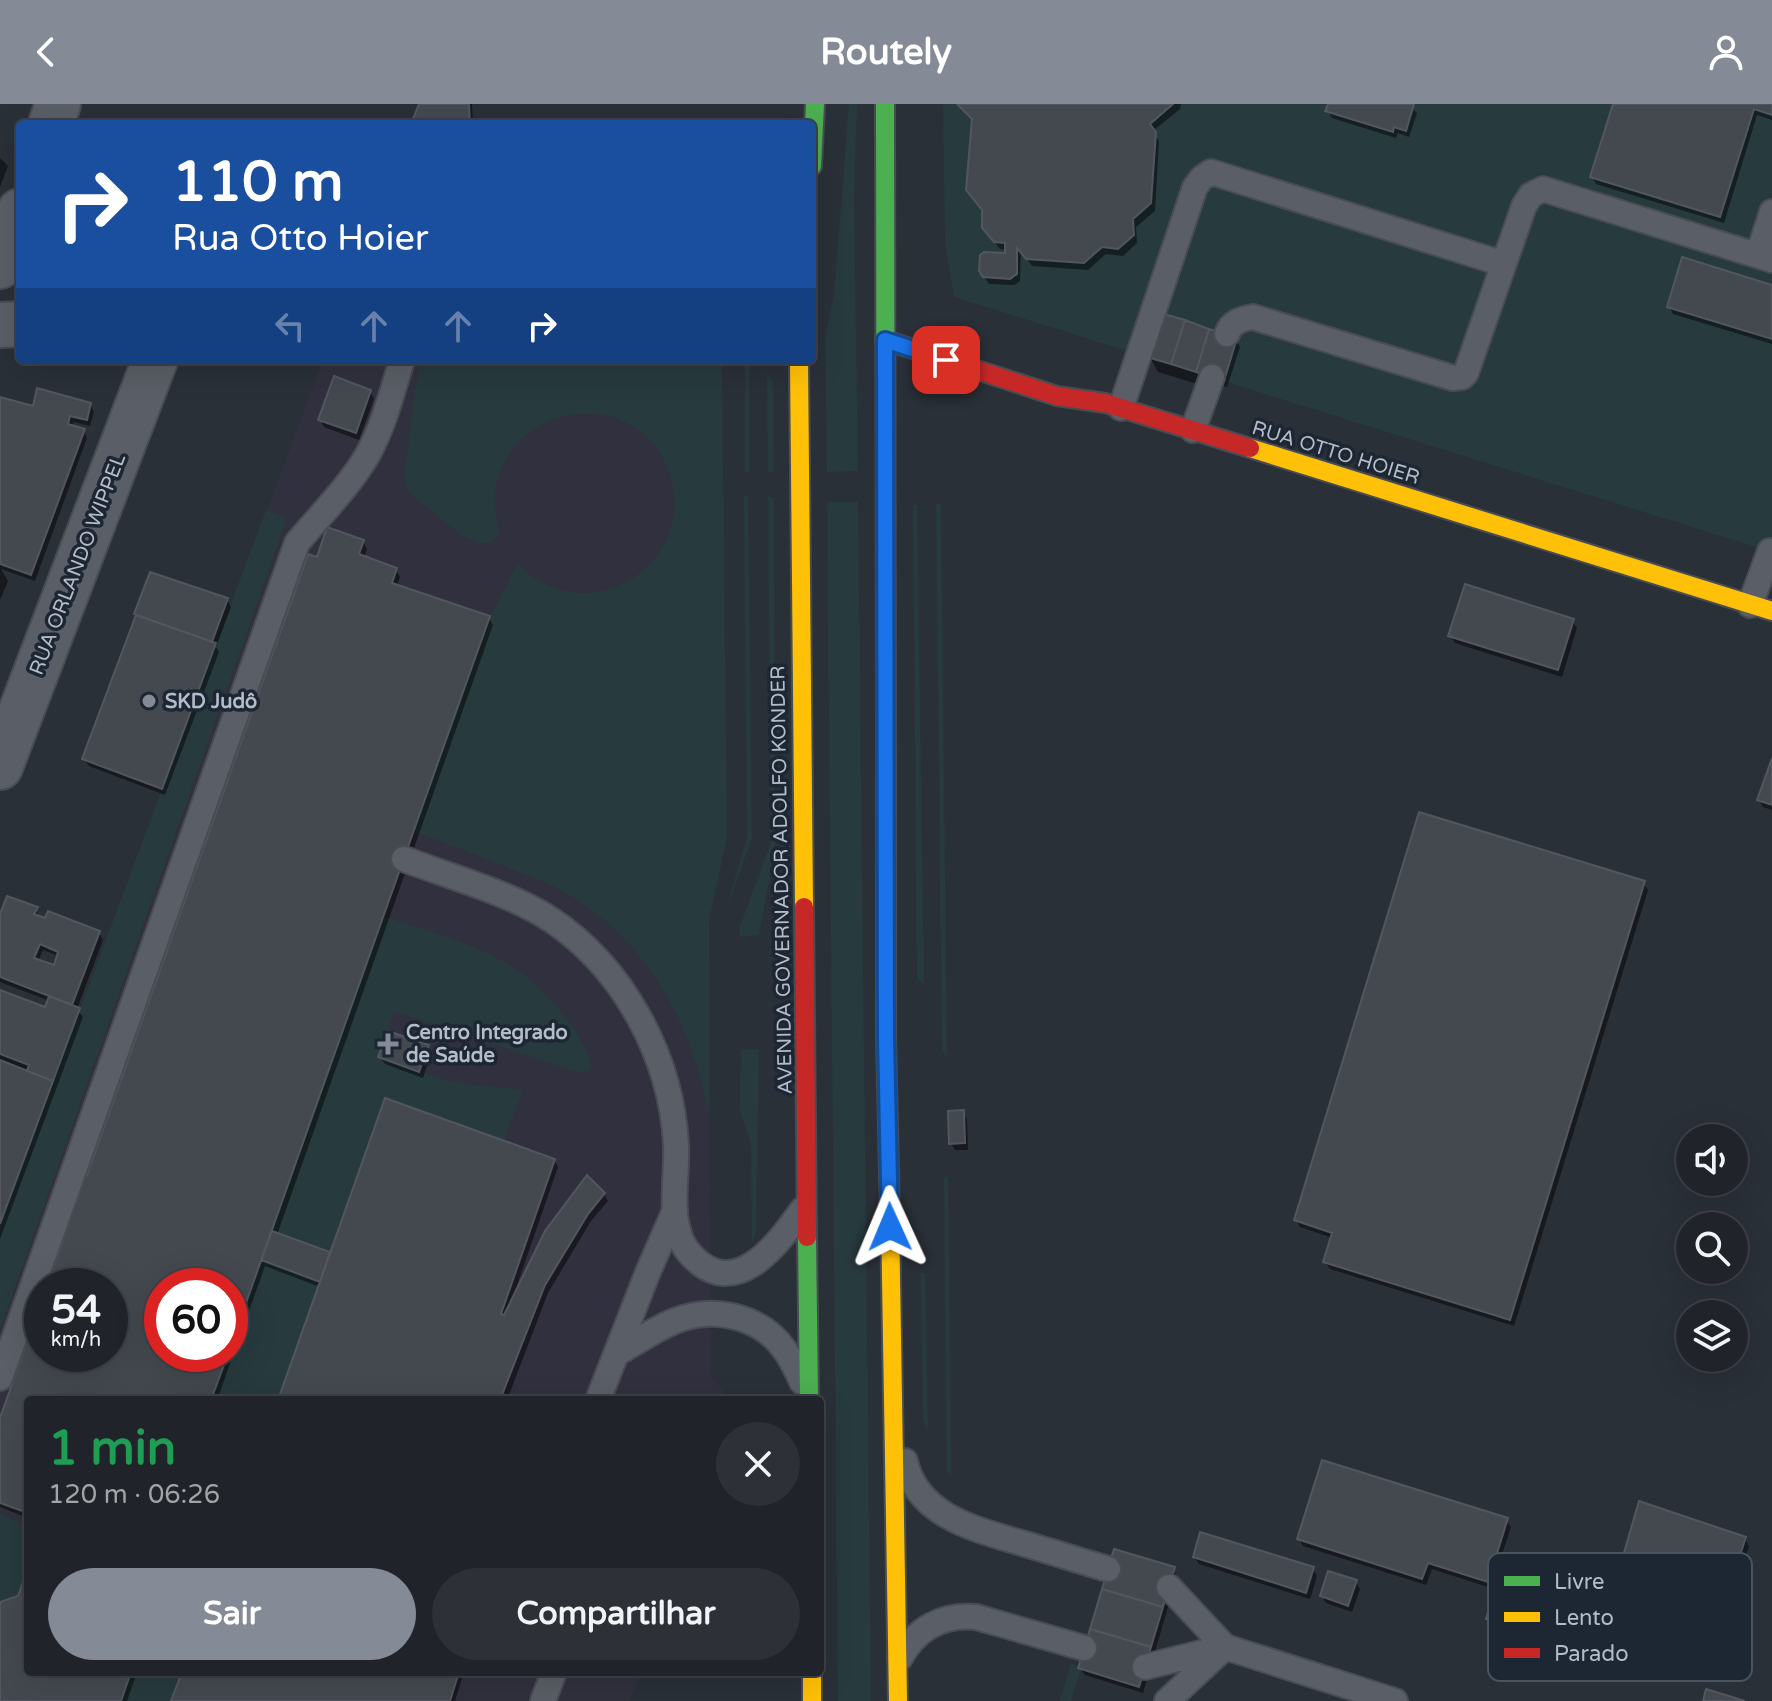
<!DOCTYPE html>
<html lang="pt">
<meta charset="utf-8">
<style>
:root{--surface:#20242a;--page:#2d3036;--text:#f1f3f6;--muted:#a2a4a8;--line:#3d4147;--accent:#848b96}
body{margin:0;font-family:"Varela Round",sans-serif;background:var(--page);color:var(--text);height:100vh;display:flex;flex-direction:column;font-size:30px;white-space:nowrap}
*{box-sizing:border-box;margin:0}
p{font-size:26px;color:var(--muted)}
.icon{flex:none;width:44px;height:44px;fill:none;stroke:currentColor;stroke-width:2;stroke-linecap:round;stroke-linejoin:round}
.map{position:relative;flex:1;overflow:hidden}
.side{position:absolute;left:24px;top:1292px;width:800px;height:280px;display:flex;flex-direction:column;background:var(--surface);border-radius:8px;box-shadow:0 8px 32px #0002,0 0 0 2px var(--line)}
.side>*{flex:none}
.hud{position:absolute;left:16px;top:16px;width:800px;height:244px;border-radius:8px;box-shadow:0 8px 32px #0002,0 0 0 2px var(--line);background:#1a4fa0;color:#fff;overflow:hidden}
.controls{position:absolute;left:1676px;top:1020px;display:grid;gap:16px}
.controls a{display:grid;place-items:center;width:72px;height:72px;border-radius:50%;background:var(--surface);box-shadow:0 8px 32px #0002,0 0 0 2px var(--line);font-size:40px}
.speed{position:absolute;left:24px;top:1164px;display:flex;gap:16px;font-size:40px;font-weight:700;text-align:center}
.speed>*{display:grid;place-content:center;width:104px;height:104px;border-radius:50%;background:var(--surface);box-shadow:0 8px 32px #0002,0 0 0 2px var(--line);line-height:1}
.speed small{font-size:20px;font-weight:400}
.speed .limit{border:12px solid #d22;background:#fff;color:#111}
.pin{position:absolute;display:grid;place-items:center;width:68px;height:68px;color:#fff;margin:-34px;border-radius:16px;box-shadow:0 4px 12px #0006}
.me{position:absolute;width:88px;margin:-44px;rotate:359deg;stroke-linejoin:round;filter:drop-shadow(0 0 6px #0008)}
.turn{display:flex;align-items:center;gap:28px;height:168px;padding:0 24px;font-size:36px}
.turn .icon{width:104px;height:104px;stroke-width:2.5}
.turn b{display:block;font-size:56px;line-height:68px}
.lanes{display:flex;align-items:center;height:76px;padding:0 24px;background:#0003;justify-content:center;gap:40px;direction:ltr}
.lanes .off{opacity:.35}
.round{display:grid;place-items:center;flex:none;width:84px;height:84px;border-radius:42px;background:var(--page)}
.summary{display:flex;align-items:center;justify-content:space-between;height:136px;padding:0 24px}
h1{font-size:48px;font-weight:700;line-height:60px;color:#1e9e55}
.primary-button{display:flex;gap:16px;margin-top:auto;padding:16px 24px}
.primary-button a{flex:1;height:92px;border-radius:48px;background:var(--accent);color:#fff;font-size:32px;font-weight:700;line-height:92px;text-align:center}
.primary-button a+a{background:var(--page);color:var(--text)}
header{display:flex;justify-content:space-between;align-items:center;height:104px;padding:0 24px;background:var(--accent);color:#fff;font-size:36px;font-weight:700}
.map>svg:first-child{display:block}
.medical{fill:#31303e;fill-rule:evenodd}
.green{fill:#273a3e}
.shadow{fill:#0007;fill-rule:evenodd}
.building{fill:#444950;stroke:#52575f;stroke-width:2;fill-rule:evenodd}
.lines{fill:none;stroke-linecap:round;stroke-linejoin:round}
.lane-casing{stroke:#484c53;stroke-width:28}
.street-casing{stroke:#484c53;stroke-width:48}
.fast-casing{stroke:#484c53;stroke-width:22}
.slow-casing{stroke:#484c53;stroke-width:22}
.jam-casing{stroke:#484c53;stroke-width:22}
.lane{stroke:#5a5e66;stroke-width:24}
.street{stroke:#5a5e66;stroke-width:44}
.fast{stroke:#4caf50;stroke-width:18}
.slow{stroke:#ffc107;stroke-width:18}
.jam{stroke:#c62828;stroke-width:18}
.route-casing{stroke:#114b97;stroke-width:20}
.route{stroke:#1a73e8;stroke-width:14}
.poi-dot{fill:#848b96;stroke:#1d2633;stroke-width:3}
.labels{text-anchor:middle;stroke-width:7;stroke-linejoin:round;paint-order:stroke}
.street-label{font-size:20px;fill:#b4bcc9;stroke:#1d2633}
.poi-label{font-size:20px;font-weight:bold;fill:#b4bcc9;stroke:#1d2633;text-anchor:start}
.key{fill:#1d2633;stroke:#4a5360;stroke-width:2}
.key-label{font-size:22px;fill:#b4bcc9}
</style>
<header><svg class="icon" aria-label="back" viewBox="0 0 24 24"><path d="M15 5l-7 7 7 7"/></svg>Routely<svg class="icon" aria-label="person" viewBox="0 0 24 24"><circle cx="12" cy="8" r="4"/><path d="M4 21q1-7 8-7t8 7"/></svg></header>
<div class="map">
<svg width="1772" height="1597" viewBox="0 0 1772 1597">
<rect width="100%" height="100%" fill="#2a3038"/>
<path class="medical" d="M323,256H719L722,262L727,733L709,817L711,1245V1271L730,1296H28V1568H641L630,1597H0V1120ZM42,1182H110V1250H42ZM162,1182H230V1250H162Z"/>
<path class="green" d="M849,0H857L854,93L858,367L827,368L825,234L834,190Z
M943,0H1772V448L954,193L945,138Z
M419,256H719L722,262L727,733L709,817V1012C692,918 647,835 561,786C547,778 531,773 516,767C482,753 448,740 413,727L490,512L518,460C596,538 716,444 660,349C650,332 631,319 612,313C561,298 507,329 496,382C493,398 496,414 499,430L490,439H479L461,431L409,389L404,375Z
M745,256H749V368H745Z
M767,271L773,277L774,368H768Z
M744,391L748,392L752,734L724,812L747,733Z
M768,393L774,394L775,741L759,831L739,833L740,822L771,738Z
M827,398H858L871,1597H838Z
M936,400H941L947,955L942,945Z
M913,401H917L924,881L917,874Z
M266,406L287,414L0,1226V1120Z
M383,812C459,838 520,848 569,918C578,930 589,947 591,963L588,967L577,968L394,907L379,953L452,978L523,986L504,1036L385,994L330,1148L272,1127Z
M741,945L759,946L756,1129L752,1139L751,1040L740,1007Z
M944,1073H948L951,1373L947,1366Z
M261,1156L320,1178L278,1296H211L228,1250H230V1244Z
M921,1169L925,1170L928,1326L923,1317Z
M0,1410L28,1422V1464L18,1492L0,1498Z
M1071,1559L1081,1565L1071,1597H1060Z
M131,1568H182L171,1597H121Z"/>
<path class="shadow" d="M421,0H472L473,20H411Z
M958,0H1181L1180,5L1153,27L1159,37L1155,107L1136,123L1137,139L1123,152L1106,150L1088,166L1032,162L1021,147L1020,177L1014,181L989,180L981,167L1007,151V146L1000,145L984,124V108L974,18Z
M1330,0H1408L1417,9L1409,33L1398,29L1396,34L1332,14L1328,7Z
M1615,0H1772V16L1757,11L1724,119L1596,80L1592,73Z
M0,54L8,62L0,83Z
M1772,183V240L1673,210L1669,202Z
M1236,235L1240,243L1227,283L1206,276L1204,282L1158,268L1149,252Z
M370,288L374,295L359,336L324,323L320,315Z
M0,295L34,304L90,301L94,308L90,322L74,318L72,323L83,326L87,334L35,477L1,465L8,477L0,496Z
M363,438L367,445L364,454L396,466L400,473L397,482L489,514L493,521L277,1131L331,1150L554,1056L558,1063L515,1187L518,1188L604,1090L608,1097L591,1117L548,1189L507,1296H280L320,1183L265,1162L217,1296H28V1414L0,1403V1320L42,1202V1250H110V1182H49L64,1139L62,1136L88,1074L318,456ZM162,1182H230V1250H162Z
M152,470L227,496L231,503L216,543L219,548L165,691L89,662L84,655Z
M1572,517L1577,524L1562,573L1455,539L1450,532Z
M1772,660V706L1763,703L1759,696Z
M1643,778L1648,786L1514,1222L1330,1165L1325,1158L1333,1134L1300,1123L1296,1116Z
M36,805L39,814L99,829L103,836L77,905L83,913L0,1135V888L46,906L50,897L0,878V815ZM43,846L59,852L55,864L38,858Z
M427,943L431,950L423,974L385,960L380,953Z
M963,1008L967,1015L968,1046H955L951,1039Z
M1506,1416L1511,1423L1491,1484L1432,1465L1426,1481L1303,1442L1299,1435Z
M1745,1434L1749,1442L1732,1494L1630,1459L1625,1452Z
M1195,1453L1313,1465L1317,1472L1310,1495L1199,1460Z
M1173,1465L1177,1472L1143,1589L1085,1571L1080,1564Z
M28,1469V1568H137L127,1597H0V1502L19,1494Z
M1356,1478L1360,1485L1352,1508L1326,1499L1322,1492Z
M184,1568H464L455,1597H173Z"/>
<path class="building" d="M419,0H469L470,20H411Z
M957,0H1173L1150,20L1156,28L1151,99L1133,115L1134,131L1118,145L1102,143L1084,159L1026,155L1017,144V170L1010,175L983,173L979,167L980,151L984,148L1005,149V139L994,138L982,124V106L966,86L972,15Z
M1328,0H1414L1406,27L1394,23L1393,28L1325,7Z
M1613,0H1772V11L1754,5L1720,113L1590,73Z
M1682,153L1772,181V235L1667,203Z
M1160,209L1185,216L1171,260L1147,253Z
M1185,216L1209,225L1196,268L1171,260Z
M1209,225L1237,234L1224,277L1196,268Z
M334,272L371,286L356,329L318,316Z
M37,284L91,299L87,316L70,312L68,320L85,325L31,471L0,460V293L33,302Z
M327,423L364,436L359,450L397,464L392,479L490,512L230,1244V1182H162V1250H228L211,1296H28V1409L0,1399V1314L42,1196V1250H110V1182H47L63,1137L60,1136L84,1069L87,1071L308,450L317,453Z
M150,468L228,494L212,538L134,510Z
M1465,480L1574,515L1558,566L1448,532Z
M136,511L216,539L162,685L82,655Z
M1772,654V701L1757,696Z
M1419,708L1645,777L1510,1216L1323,1158L1332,1129L1294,1116Z
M7,792L38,803L34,810L45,814L48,807L100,827L72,901L0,873V810ZM40,840L58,848L54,861L34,854Z
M0,886L45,903L49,892L80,904L53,977L27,967L29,961L0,950Z
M388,927L429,941L419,968L378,953Z
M0,956L53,977L0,1120Z
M385,994L555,1055L501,1210L504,1211L545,1127L587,1071L605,1089L588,1110L545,1181L500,1296H278Z
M964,1006L965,1039L949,1040L948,1007Z
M272,1127L330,1148L320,1178L261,1156Z
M1322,1356L1508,1414L1488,1478L1428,1459L1422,1475L1297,1435Z
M1639,1397L1746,1433L1728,1488L1623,1452Z
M1200,1428L1314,1463L1306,1489L1193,1453Z
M1114,1445L1175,1463L1163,1503L1102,1485Z
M28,1464V1568H131L121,1597H0V1498L18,1492Z
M1328,1467L1357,1476L1348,1502L1320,1492Z
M1102,1485L1163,1503L1151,1543L1090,1525Z
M1493,1490L1563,1511L1555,1536L1486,1515Z
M1090,1525L1151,1543L1139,1583L1078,1564Z
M182,1568H459L450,1597H171Z
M1706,1585L1745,1597H1703Z"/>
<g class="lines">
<g class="lane-casing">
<path id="lane" d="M1758,151L1772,108
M1227,230C1231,218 1241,215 1253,213L1453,274L1462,273L1466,269L1524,102L1531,91L1543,85L1772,156
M1121,304L1195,83L1202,74L1211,68L1504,160
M1193,326L1212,273
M1750,501L1770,447
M404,755C450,773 508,788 550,815C623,863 671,952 676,1040C678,1075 665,1123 691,1151C735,1199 778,1140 803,1105
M617,1249C638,1238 660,1221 683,1214C719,1203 762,1214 784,1245C792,1255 797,1267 802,1278
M0,1274L297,439C321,410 349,383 368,350C384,321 392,288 402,256
M598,1296L648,1168L675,1106
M905,1357C917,1413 978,1426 1025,1440C1053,1448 1080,1457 1108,1465
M1169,1483L1225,1543L1395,1597
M900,1554C916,1525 942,1510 976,1513L1084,1544
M1145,1563L1225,1543
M543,1597L554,1568
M1167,1597L1223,1545"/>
</g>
<g class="street-casing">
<path id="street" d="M51,20L58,0
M0,162L20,107
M0,221L20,220
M0,663L155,256"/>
</g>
<g class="fast-casing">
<path id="fast" d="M885,0L886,645
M812,62L815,0
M807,1133L809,1296"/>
</g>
<g class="slow-casing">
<path id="slow" d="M799,256L804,803
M1250,344L1772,507
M890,1113L898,1597
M812,1568V1597"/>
</g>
<g class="jam-casing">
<path id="jam" d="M885,236L1057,292L1105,299L1250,344
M886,645V934L890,1113
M804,803L807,1133"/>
</g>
<use href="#lane" class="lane"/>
<use href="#street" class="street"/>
<use href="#fast" class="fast"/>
<use href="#slow" class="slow"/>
<use href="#jam" class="jam"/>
</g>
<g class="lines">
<g class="route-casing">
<path id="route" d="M890,1123L886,934L885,236L946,256"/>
</g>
<use href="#route" class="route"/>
</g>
<g class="poi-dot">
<circle cx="149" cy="597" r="8"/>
<path d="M384 928h8v8h8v8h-8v8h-8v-8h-8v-8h8z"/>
</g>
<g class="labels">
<g class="street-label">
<text transform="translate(1336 348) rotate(17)" y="7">RUA OTTO HOIER</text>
<text transform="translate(77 460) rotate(-69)" y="7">RUA ORLANDO WIPPEL</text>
<text transform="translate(781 776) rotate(-91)" y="7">AVENIDA GOVERNADOR ADOLFO KONDER</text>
</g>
<g class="poi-label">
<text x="165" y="604">SKD Judô</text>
<text x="406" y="935">Centro Integrado<tspan x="406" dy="23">de Saúde</tspan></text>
</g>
</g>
<rect x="1488" y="1449" width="264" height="128" rx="12" class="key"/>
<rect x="1504" y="1472" width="36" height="10" fill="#4caf50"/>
<rect x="1504" y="1508" width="36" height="10" fill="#ffc107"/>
<rect x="1504" y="1544" width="36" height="10" fill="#c62828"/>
<g class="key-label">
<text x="1554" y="1485">Livre</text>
<text x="1554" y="1521">Lento</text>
<text x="1554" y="1557">Parado</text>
</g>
</svg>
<div class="controls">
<a><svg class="icon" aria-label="sound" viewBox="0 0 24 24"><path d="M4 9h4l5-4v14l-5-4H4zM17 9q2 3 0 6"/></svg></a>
<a><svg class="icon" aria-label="search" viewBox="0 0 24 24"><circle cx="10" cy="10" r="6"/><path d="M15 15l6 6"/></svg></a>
<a><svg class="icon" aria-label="layers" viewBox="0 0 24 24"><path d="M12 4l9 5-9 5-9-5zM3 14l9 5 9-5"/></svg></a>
</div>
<div class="speed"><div>54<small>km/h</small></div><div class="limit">60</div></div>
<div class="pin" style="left:946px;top:256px;background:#d93025"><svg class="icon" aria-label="arrive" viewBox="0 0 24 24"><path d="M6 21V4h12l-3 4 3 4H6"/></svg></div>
<svg class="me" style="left:890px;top:1123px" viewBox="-20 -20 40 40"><path d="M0-17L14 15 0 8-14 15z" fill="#1a73e8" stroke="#fff" stroke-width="4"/></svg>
<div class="hud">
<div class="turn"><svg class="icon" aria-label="right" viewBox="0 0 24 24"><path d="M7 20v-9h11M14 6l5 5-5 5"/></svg><div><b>110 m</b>Rua Otto Hoier</div></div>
<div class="lanes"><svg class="icon off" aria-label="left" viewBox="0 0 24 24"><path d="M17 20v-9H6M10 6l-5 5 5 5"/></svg><svg class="icon off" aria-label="ahead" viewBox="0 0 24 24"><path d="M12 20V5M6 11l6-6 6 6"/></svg><svg class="icon off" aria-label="ahead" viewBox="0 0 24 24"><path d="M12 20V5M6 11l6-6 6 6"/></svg><svg class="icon" aria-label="right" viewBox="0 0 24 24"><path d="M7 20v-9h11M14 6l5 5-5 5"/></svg></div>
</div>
<section class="side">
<div class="summary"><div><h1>1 min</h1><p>120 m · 06:26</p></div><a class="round"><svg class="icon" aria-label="close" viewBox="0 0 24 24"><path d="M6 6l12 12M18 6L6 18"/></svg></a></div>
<div class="primary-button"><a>Sair</a><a>Compartilhar</a></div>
</section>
</div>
